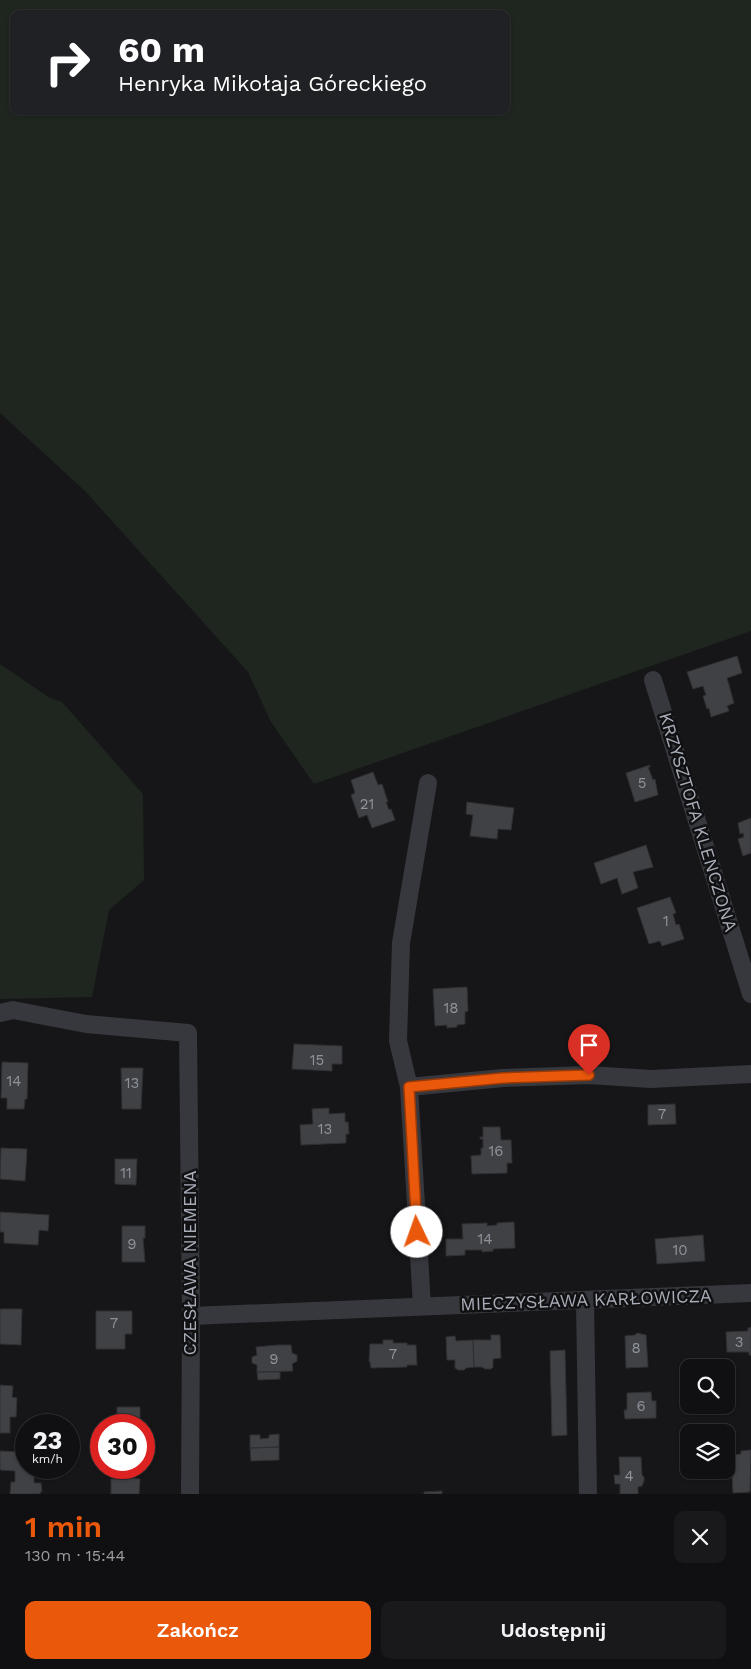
<!DOCTYPE html>
<html lang="pl">
<meta charset="utf-8">
<style>
:root{--surface:#101012;--page:#19191b;--text:#f1f3f6;--muted:#9c9d9f;--line:#303032;--accent:#ea580c}
body{margin:0;font-family:"Work Sans",sans-serif;background:var(--page);color:var(--text);height:100vh;display:flex;flex-direction:column;font-size:19px;white-space:nowrap}
*{box-sizing:border-box;margin:0}
p{font-size:16px;color:var(--muted)}
.icon{flex:none;width:28px;height:28px;fill:none;stroke:currentColor;stroke-width:2;stroke-linecap:round;stroke-linejoin:round}
.map{position:relative;height:1494px;overflow:hidden}
.sheet{display:flex;flex-direction:column;background:var(--surface);flex:1}
.sheet>*{flex:none}
.hud{position:absolute;left:10px;top:10px;width:500px;height:105px;border-radius:10px;box-shadow:0 1px 4px #0004,0 0 0 1px var(--line);background:#202124;color:#fff;overflow:hidden}
.fabs{position:absolute;left:680px;top:1359px;display:grid;gap:10px}
.fabs a{display:grid;place-items:center;width:55px;height:55px;border-radius:10px;background:var(--surface);box-shadow:0 1px 4px #0004,0 0 0 1px var(--line);font-size:25px}
.speed{position:absolute;left:15px;top:1414px;display:flex;gap:10px;font-size:25px;font-weight:700;text-align:center}
.speed>*{display:grid;place-content:center;width:65px;height:65px;border-radius:50%;background:var(--surface);box-shadow:0 1px 4px #0004,0 0 0 1px var(--line);line-height:1}
.speed small{font-size:12px;font-weight:400}
.speed .limit{border:8px solid #d22;background:#fff;color:#111}
.pin{position:absolute;display:grid;place-items:center;width:42px;height:42px;color:#fff;margin:-51px -21px;border-radius:50% 50% 50% 0;rotate:-45deg;box-shadow:0 0 5px #0007}
.pin .icon{rotate:45deg}
.me{position:absolute;width:55px;margin:-28px;rotate:357deg;stroke-linejoin:round;filter:drop-shadow(0 0 4px #0008)}
.turn{display:flex;align-items:center;gap:18px;height:105px;padding:0 25px;font-size:22px}
.turn .icon{width:65px;height:65px;stroke-width:2.5}
.turn b{display:block;font-size:35px;line-height:42px}
.round{display:grid;place-items:center;flex:none;width:52px;height:52px;border-radius:10px;background:var(--page)}
.headline{display:flex;align-items:center;justify-content:space-between;height:85px;padding:0 25px}
h1{font-size:30px;font-weight:600;line-height:38px;color:var(--accent)}
.primary-button{display:flex;gap:10px;margin-top:auto;padding:10px 25px}
.primary-button a{flex:1;height:58px;border-radius:10px;background:var(--accent);color:#fff;font-size:20px;font-weight:600;line-height:58px;text-align:center}
.primary-button a+a{background:var(--page);color:var(--text)}
.map>svg:first-child{display:block}
.green{fill:#1e261f;fill-rule:evenodd}
.building{fill:#404145;stroke:#303034}
.lines{fill:none;stroke-linecap:round;stroke-linejoin:round}
.street{stroke:#37383d;stroke-width:18}
.route-casing{stroke:#983908;stroke-width:12}
.route{stroke:#ea580c;stroke-width:9}
.labels{text-anchor:middle;stroke-width:5;stroke-linejoin:round;paint-order:stroke}
.number-label{font-size:15px;fill:#8e929b}
.street-label{font-size:18px;fill:#a8adb8;stroke:#111113}
</style>
<div class="map">
<svg width="751" height="1494" viewBox="0 0 751 1494">
<rect width="100%" height="100%" fill="#161618"/>
<path class="green" d="M0,0H751V631L314,784L271,722L248,672L85,491L0,413ZM14,14H506V111H14Z
M0,664L50,698L62,702L143,794L144,880L109,910L92,997L0,999Z"/>
<path class="building" d="M737,656L742,673L727,678L734,703L727,706L729,711L711,717L709,708L707,709L703,696L706,695L703,686L693,689L687,672Z
M650,765V767H648L653,780L655,779L658,795L635,802L626,773Z
M373,772L378,785L382,784L388,802H386L389,810L391,809L395,820L372,828L367,815L359,818L351,795L355,793L351,780Z
M467,802L514,808L511,830L498,829L497,839L470,836L473,815L466,814Z
M751,818V853L743,856L738,839L744,837L743,833L740,834L738,823Z
M646,845L653,867L633,872L638,888L622,894L617,878L601,884L594,863Z
M670,897L676,913L673,914L676,925L679,924L684,939L662,946L660,941L649,944L637,908Z
M467,987L468,1011L465,1012V1024L457,1025V1027L447,1028V1025L435,1026L433,989Z
M294,1044L342,1046V1064H332V1071L292,1069Z
M2,1062L28,1063L27,1099H25L24,1109H7V1098H1Z
M121,1068H143L141,1109H122Z
M675,1104L676,1124L648,1125V1105Z
M329,1108V1114L345,1113V1122H348L349,1134H346V1143L301,1145L300,1125L313,1124L312,1109Z
M483,1127H500L501,1140H511L512,1163H507V1173L472,1174L471,1156L481,1155V1148H483V1139H480V1137H483Z
M1,1148L27,1149L25,1181L0,1179Z
M115,1159H137L136,1185L115,1184Z
M0,1212L49,1215L48,1231L39,1230L38,1245L4,1243V1232H0Z
M514,1222L515,1248L493,1249V1251L482,1252V1250H465V1255L446,1256V1239H463L462,1224L487,1223V1226L497,1225V1223Z
M122,1226H145V1238H143L145,1262H122Z
M703,1235L705,1261L657,1264L655,1239Z
M0,1309H22L21,1345L0,1344Z
M96,1311H132V1334H125V1349H96Z
M751,1327V1355H749V1352H727L726,1332L748,1331V1328Z
M637,1333L646,1335L648,1367L626,1368L625,1336L635,1335Z
M491,1335H500L501,1358L493,1359V1367L491,1369H485L482,1367H474L473,1340H491Z
M455,1336L456,1341L473,1340L474,1367L466,1368L464,1370H458L455,1368V1360H447L446,1337Z
M383,1340H393V1343H407V1345H416L417,1365H407V1367L371,1368L370,1362L369,1361L370,1344H383Z
M278,1345H291L292,1353L297,1355V1361L292,1364L293,1371L257,1372V1365L252,1363V1357L257,1355L256,1347Z
M565,1350L567,1435L552,1436L550,1351Z
M257,1372H280V1379L258,1380Z
M0,1385L13,1386L12,1397L17,1398L16,1417H10V1433H0Z
M651,1392L652,1401H656V1418L625,1419L624,1410H627V1393Z
M117,1407H140V1418H138L140,1425H117Z
M279,1434V1447L250,1448V1435H260V1439L269,1438V1435Z
M279,1447V1460L251,1461L250,1448Z
M751,1450L750,1492L733,1493L731,1455L741,1454V1451Z
M0,1451L26,1452V1468H52L51,1472L34,1471V1483H41L42,1492H40V1494H10L11,1482H15V1471L0,1470Z
M619,1457H641L642,1475L644,1477V1481L642,1486L638,1487V1494H620V1484H615L614,1475H620Z
M121,1477L140,1479L139,1494H111V1479H121Z
M442,1491V1494H424V1492Z"/>
<g class="lines">
<path class="street" d="M653,680L751,994
M0,1013L13,1010L86,1024L188,1033L191,1316L190,1494
M409,1087L503,1078L589,1075L651,1079L751,1074
M585,1300L588,1494
M422,1306L409,1087L398,1041L401,943L428,783
M191,1316L751,1293"/>
</g>
<g class="lines">
<g class="route-casing">
<path id="route" d="M417,1232L409,1087L503,1078L589,1075"/>
</g>
<use href="#route" class="route"/>
</g>
<g class="labels">
<g class="number-label">
<text x="642" y="788">5</text>
<text x="367" y="809">21</text>
<text x="666" y="926">1</text>
<text x="451" y="1013">18</text>
<text x="317" y="1065">15</text>
<text x="14" y="1086">14</text>
<text x="132" y="1088">13</text>
<text x="662" y="1119">7</text>
<text x="325" y="1134">13</text>
<text x="496" y="1156">16</text>
<text x="126" y="1178">11</text>
<text x="485" y="1244">14</text>
<text x="132" y="1249">9</text>
<text x="680" y="1255">10</text>
<text x="114" y="1328">7</text>
<text x="739" y="1347">3</text>
<text x="636" y="1353">8</text>
<text x="393" y="1359">7</text>
<text x="274" y="1364">9</text>
<text x="641" y="1411">6</text>
<text x="629" y="1481">4</text>
</g>
<g class="street-label">
<text transform="translate(698 822) rotate(73)" y="6">KRZYSZTOFA KLENCZONA</text>
<text transform="translate(190 1263) rotate(-90)" y="6">CZESŁAWA NIEMENA</text>
<text transform="translate(586 1300) rotate(-2)" y="6">MIECZYSŁAWA KARŁOWICZA</text>
</g>
</g>
</svg>
<div class="fabs">
<a><svg class="icon" aria-label="search" viewBox="0 0 24 24"><circle cx="10" cy="10" r="6"/><path d="M15 15l6 6"/></svg></a>
<a><svg class="icon" aria-label="layers" viewBox="0 0 24 24"><path d="M12 4l9 5-9 5-9-5zM3 14l9 5 9-5"/></svg></a>
</div>
<div class="speed"><div>23<small>km/h</small></div><div class="limit">30</div></div>
<div class="pin" style="left:589px;top:1075px;background:#d93025"><svg class="icon" aria-label="arrive" viewBox="0 0 24 24"><path d="M6 21V4h12l-3 4 3 4H6"/></svg></div>
<svg class="me" style="left:417px;top:1232px" viewBox="-20 -20 40 40"><circle r="19" fill="#fff"/><path d="M0-13L10 11 0 6-10 11z" fill="#ea580c"/></svg>
<div class="hud">
<div class="turn"><svg class="icon" aria-label="right" viewBox="0 0 24 24"><path d="M7 20v-9h11M14 6l5 5-5 5"/></svg><div><b>60 m</b>Henryka Mikołaja Góreckiego</div></div>
</div>
</div>
<section class="sheet">
<div class="headline"><div><h1>1 min</h1><p>130 m · 15:44</p></div><a class="round"><svg class="icon" aria-label="close" viewBox="0 0 24 24"><path d="M6 6l12 12M18 6L6 18"/></svg></a></div>
<div class="primary-button"><a>Zakończ</a><a>Udostępnij</a></div>
</section>
